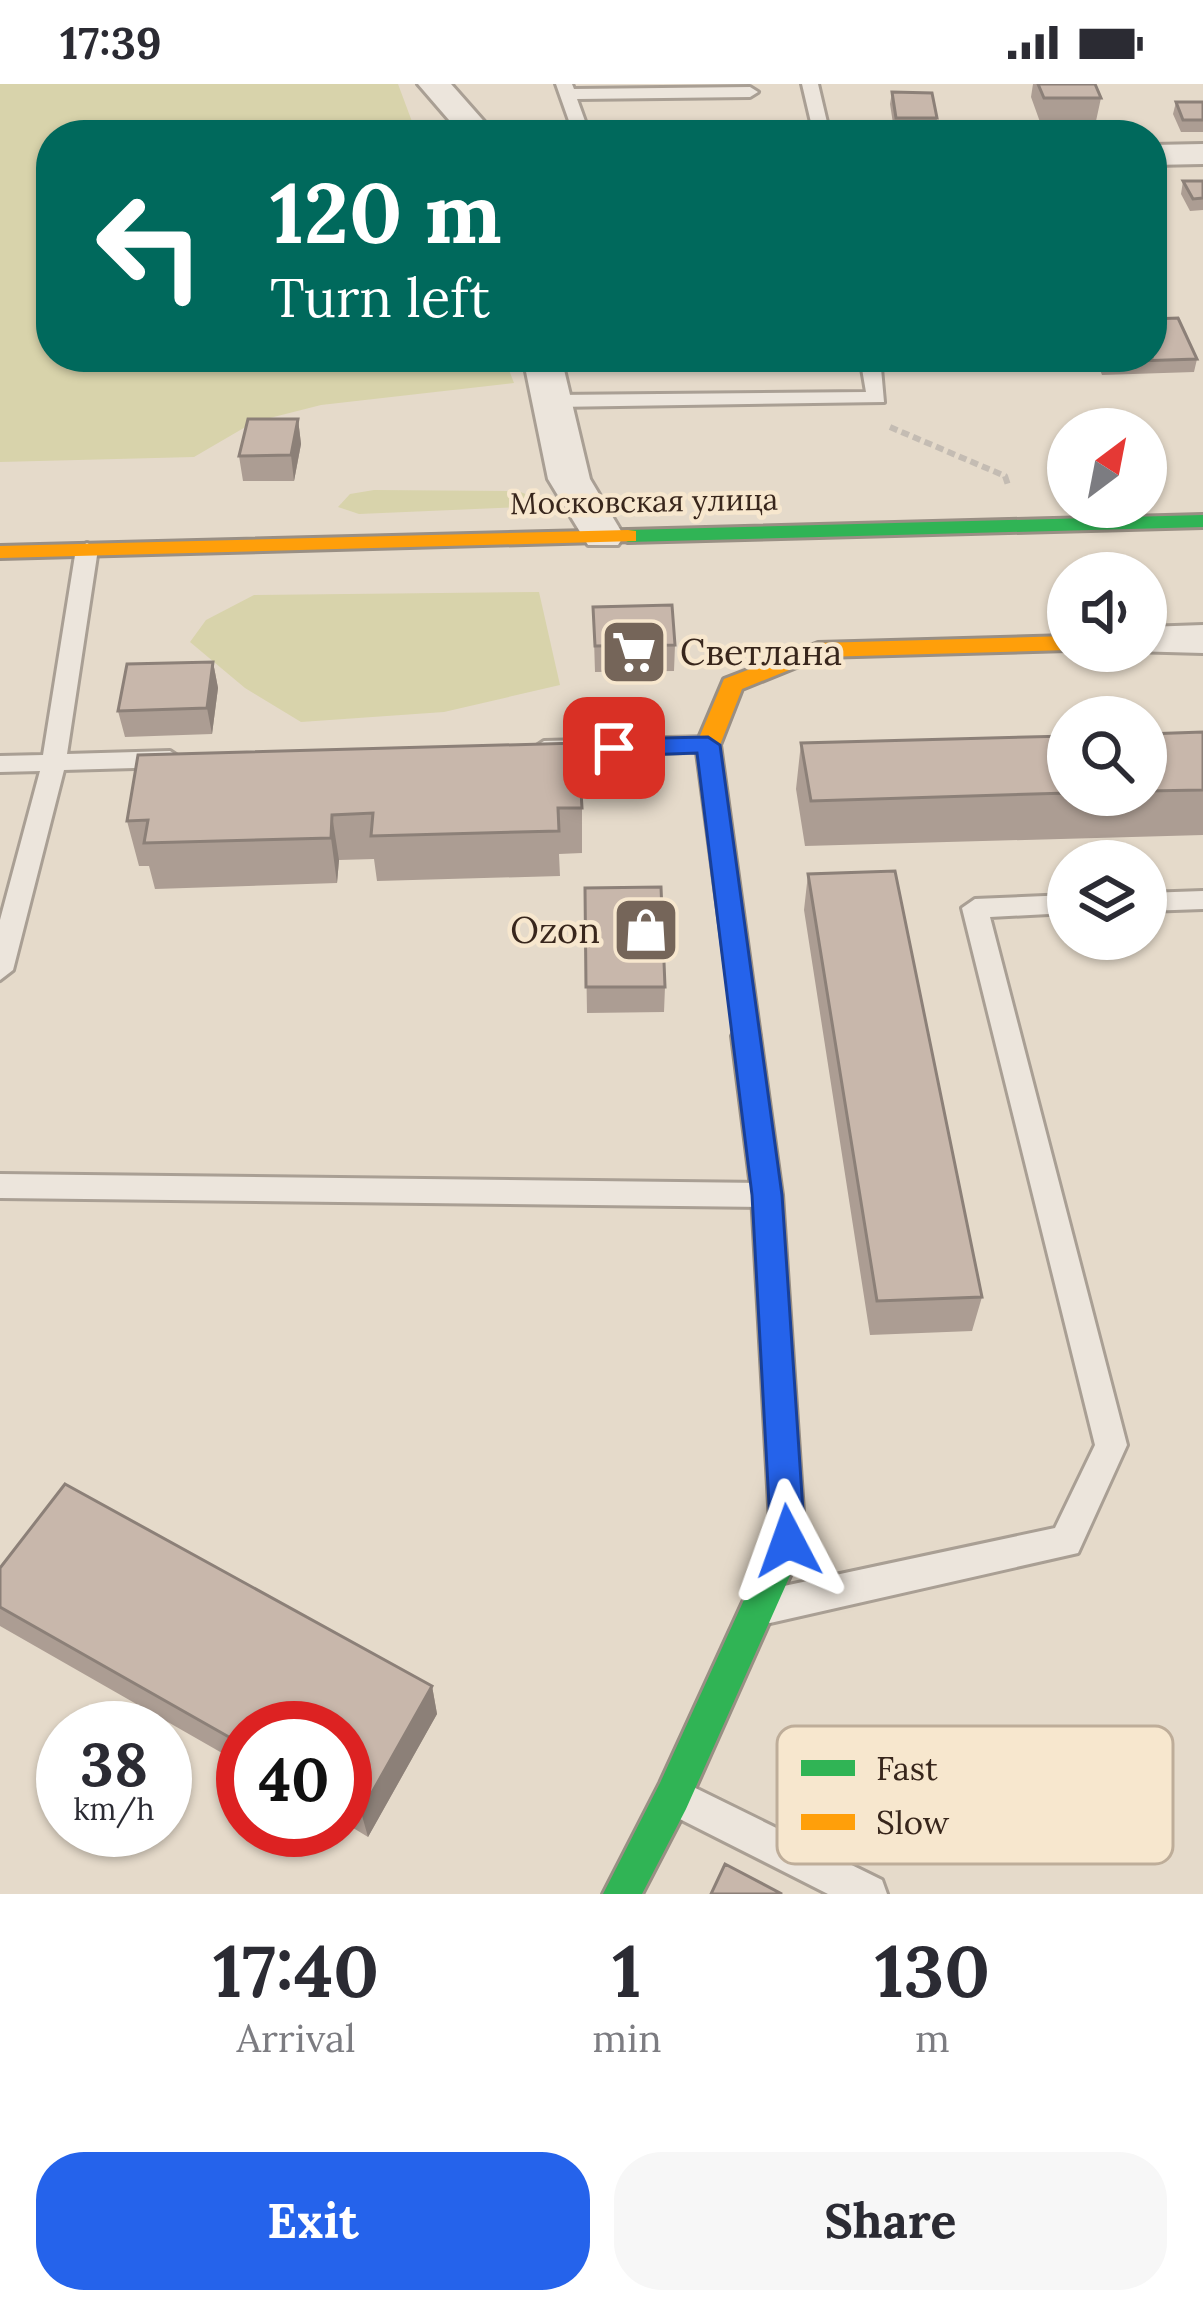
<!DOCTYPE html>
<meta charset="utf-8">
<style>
:root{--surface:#fff;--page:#f7f7f7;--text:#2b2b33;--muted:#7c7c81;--accent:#2563eb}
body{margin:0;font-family:Lora,serif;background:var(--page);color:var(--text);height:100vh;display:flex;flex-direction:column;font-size:45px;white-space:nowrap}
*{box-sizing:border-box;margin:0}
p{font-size:39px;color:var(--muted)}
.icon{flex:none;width:66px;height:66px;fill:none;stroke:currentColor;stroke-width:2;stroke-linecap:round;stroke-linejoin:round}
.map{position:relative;height:1810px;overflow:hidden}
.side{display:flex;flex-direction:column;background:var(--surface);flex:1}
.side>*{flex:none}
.banner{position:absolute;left:36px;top:36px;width:1131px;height:252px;border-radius:48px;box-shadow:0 3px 9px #0004;background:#00695c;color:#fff;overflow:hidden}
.needle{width:78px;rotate:32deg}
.controls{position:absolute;left:1047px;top:324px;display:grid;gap:24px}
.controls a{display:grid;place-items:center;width:120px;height:120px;border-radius:50%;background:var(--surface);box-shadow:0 3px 9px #0004;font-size:60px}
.speed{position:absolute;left:36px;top:1617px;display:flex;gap:24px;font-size:60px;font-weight:700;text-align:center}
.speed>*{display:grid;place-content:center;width:156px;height:156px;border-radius:50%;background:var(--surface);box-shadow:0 3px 9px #0004;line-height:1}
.speed small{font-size:30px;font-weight:400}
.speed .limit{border:18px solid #d22;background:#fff;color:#111}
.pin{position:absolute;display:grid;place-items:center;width:102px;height:102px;color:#fff;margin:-51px;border-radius:24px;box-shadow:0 6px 18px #0006}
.me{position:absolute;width:132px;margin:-66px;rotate:356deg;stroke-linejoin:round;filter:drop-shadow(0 0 9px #0008)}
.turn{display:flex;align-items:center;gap:42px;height:252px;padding:0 36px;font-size:54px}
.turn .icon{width:156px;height:156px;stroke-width:2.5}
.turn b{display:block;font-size:84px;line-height:102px}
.eta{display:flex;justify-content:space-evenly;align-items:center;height:204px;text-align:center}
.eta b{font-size:72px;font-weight:700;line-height:84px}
.primary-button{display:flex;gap:24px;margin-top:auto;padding:24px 36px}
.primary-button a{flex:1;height:138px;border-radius:48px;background:var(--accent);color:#fff;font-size:48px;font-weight:700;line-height:138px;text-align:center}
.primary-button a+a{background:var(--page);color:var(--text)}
.status{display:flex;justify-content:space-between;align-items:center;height:84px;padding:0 60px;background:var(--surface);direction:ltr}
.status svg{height:33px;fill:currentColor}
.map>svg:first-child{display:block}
.green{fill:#d8d3ab}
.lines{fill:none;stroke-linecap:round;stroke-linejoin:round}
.lane-casing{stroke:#a99f94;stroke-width:6}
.street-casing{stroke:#a99f94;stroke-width:6}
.fast-casing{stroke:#998f84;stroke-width:6}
.slow-casing{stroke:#998f84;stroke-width:6}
.path{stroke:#c4bcb3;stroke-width:6;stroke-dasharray:8 4.5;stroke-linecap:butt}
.lane{fill:#ece5dc;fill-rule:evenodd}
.street{fill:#ece5dc;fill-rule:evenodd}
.fast{fill:#30b455;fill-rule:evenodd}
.slow{fill:#ff9f0a;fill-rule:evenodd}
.wall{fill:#ac9d93}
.shaded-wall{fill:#8c8078}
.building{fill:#c8b7ab;stroke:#8c8078;stroke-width:3}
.route{fill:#2563eb;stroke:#184099;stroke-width:3}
.labels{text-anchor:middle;stroke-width:9;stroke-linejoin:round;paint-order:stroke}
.far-street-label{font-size:30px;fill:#38261c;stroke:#f7e7ce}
.poi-label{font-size:36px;fill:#38261c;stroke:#f7e7ce;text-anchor:start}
.key{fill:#f7e7ce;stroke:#bead99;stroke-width:3}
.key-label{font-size:33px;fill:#38261c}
</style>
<div class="status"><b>17:39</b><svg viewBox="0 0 49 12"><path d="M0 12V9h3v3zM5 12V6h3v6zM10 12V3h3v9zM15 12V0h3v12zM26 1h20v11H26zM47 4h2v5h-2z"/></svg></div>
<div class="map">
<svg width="1203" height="1810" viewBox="0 0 1203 1810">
<rect width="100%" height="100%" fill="#e5daca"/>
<path class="green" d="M0,0H398L417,51H51V273H504L514,299L321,321L254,338L194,373L0,378Z
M374,406L518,407L528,411L522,423L359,430L338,423L350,410Z
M539,508L560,601L444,628L301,638L245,604L190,558L206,536L254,511Z"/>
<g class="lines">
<g class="lane-casing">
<path id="lane" d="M556,0H572L574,5L750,3L758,8L750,13L577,15L590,51H574Z
M802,0H818L830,51H814Z
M755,44L762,51H670L678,46Z
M860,273H880L884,318L555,323L545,317L555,311L866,308Z
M87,459L98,465L67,670L170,667L182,675L170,683L64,686L13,886L0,896V836L40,687L0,688V672L43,671L76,465Z
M708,653L716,655L720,661L716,667L544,673L532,665L544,657Z
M1203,807V825L1146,827V809Z
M1068,811V829L990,833L1127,1361L1078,1469L770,1539L758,1534L753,1522L758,1510L770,1505L1055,1444L1095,1361L962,824L975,815Z
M0,1090L764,1099L774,1102L779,1111L774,1120L764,1123L0,1114Z
M677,1695L882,1796L887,1810H828L664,1727L658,1714L664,1701Z"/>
</g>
<g class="street-casing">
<path id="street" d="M418,0H451L496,51H462Z
M1203,60V80L1152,81V61Z
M523,273H561L590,395L624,452L618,461H588L548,395Z
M1203,541V569L1130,567H1146V543Z"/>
</g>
<g class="fast-casing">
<path id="fast" d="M1203,431V443L628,458L617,452L628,446Z
M746,941L756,944L760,952L782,1111L805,1458L686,1725L642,1810H603L660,1699L771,1457L752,1111L732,952L736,944Z"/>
</g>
<g class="slow-casing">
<path id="slow" d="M628,446L636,447V457L0,474V462Z
M1068,552V566L821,573L742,605L720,661L760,952L756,960H736L696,661L724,595L818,559Z"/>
</g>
<path class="path" d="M890,343L1005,392L1008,401"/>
<use href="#lane" class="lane"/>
<use href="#street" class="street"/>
<use href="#fast" class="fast"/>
<use href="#slow" class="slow"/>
</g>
<path class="wall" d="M1033,0H1095L1101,14L1096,37L1040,38L1031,13Z
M892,8L937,34L936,46H894L890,20Z
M1176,18H1203V48H1181L1173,30Z
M1183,97H1203V126L1190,127L1181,110Z
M1095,273H1152L1197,275L1194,288L1102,291Z
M298,335L301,360L294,397H243L239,372Z
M593,523L675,561L674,587L595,588Z
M213,578L218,604L212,650L125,653L118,627Z
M1203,648V751L805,762L796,705L801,659L1068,652V711H1146V650Z
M582,724V769L559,770L560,792L377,797L374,775L339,776L337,799L155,805L149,782H139L127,737Z
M808,790L982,1213L972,1247L870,1251L804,826Z
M585,804L665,903L664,928L587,929Z
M0,1484L432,1602L437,1630L368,1753L345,1739V1644H243V1681L0,1542Z"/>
<path class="shaded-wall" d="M298,335L301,360L294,397L291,371Z
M213,578L218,604L212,650L207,624Z
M332,731L339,776L337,799L331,754Z
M432,1602L437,1630L368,1753L361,1728Z"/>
<path class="building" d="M1038,0H1095L1101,14H1044Z
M892,8L932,9L937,34H896Z
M1176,18H1203V36H1183Z
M1183,97H1203V114L1193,115Z
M1178,234L1197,275L1105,278L1103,273H1152V235Z
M248,335H298L291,371L239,372Z
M672,521L675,561L595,562L593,523Z
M213,578L207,624L118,627L127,580Z
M1203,648V706L1146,707V650Z
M1068,652V709L811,717L801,659Z
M578,659L582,724H558L559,747L371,752L373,729L332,731L331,754L144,759L148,736L127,737L138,671Z
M895,787L982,1213L877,1217L808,790Z
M661,803L665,903H586L585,804Z
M65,1400L432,1602L361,1728L345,1719V1644H243V1661L0,1523V1484Z
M725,1780L782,1810H711Z"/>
<path class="route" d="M708,653L720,661L782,1111L805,1457L800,1469L788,1474L776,1469L771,1457L752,1111L697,669L614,672L602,664L614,655Z"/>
<defs>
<g id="supermarket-square" transform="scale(3.45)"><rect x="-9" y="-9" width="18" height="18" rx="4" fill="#756559" stroke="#f7e7ce"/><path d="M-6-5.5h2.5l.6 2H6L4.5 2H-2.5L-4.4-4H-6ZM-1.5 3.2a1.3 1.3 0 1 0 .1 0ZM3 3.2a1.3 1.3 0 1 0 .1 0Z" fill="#fff"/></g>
<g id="shop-square" transform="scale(3.45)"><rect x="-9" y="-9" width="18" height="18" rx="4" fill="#756559" stroke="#f7e7ce"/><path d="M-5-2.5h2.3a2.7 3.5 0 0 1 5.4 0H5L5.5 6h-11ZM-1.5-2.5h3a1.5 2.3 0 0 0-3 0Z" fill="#fff"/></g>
</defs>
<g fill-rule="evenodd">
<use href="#supermarket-square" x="634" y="568"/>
<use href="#shop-square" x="646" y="846"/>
</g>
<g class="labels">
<g class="far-street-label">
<text transform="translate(644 418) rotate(-1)" y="10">Московская улица</text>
</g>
<g class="poi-label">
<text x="680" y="581">Светлана</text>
<text x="600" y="859" text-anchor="end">Ozon</text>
</g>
</g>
<rect x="777" y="1642" width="396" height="138" rx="18" class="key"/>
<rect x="801" y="1676" width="54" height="16" fill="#30b455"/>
<rect x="801" y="1730" width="54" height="16" fill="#ff9f0a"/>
<g class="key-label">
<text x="876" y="1696">Fast</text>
<text x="876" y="1750">Slow</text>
</g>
</svg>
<div class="controls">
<a><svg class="needle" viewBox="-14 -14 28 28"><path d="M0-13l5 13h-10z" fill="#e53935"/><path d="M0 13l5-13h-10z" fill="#7c7c81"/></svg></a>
<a><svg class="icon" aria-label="sound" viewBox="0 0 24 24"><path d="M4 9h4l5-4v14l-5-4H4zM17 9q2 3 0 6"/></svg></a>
<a><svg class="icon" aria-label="search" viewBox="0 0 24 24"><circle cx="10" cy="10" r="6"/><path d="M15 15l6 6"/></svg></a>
<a><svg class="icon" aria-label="layers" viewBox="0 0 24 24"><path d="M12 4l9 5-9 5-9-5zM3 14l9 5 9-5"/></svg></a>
</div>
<div class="speed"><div>38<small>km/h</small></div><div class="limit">40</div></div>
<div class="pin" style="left:614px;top:664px;background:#d93025"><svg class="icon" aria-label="arrive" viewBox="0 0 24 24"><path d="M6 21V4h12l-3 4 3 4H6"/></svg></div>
<svg class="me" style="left:788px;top:1457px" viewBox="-20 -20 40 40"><path d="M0-17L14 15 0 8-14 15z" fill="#2563eb" stroke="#fff" stroke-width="4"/></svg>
<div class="banner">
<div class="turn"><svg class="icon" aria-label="left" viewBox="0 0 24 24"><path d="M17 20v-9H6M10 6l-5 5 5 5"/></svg><div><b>120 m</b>Turn left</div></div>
</div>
</div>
<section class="side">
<div class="eta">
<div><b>17:40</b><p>Arrival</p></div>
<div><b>1</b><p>min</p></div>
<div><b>130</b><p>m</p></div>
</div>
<div class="primary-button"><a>Exit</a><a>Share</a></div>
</section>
